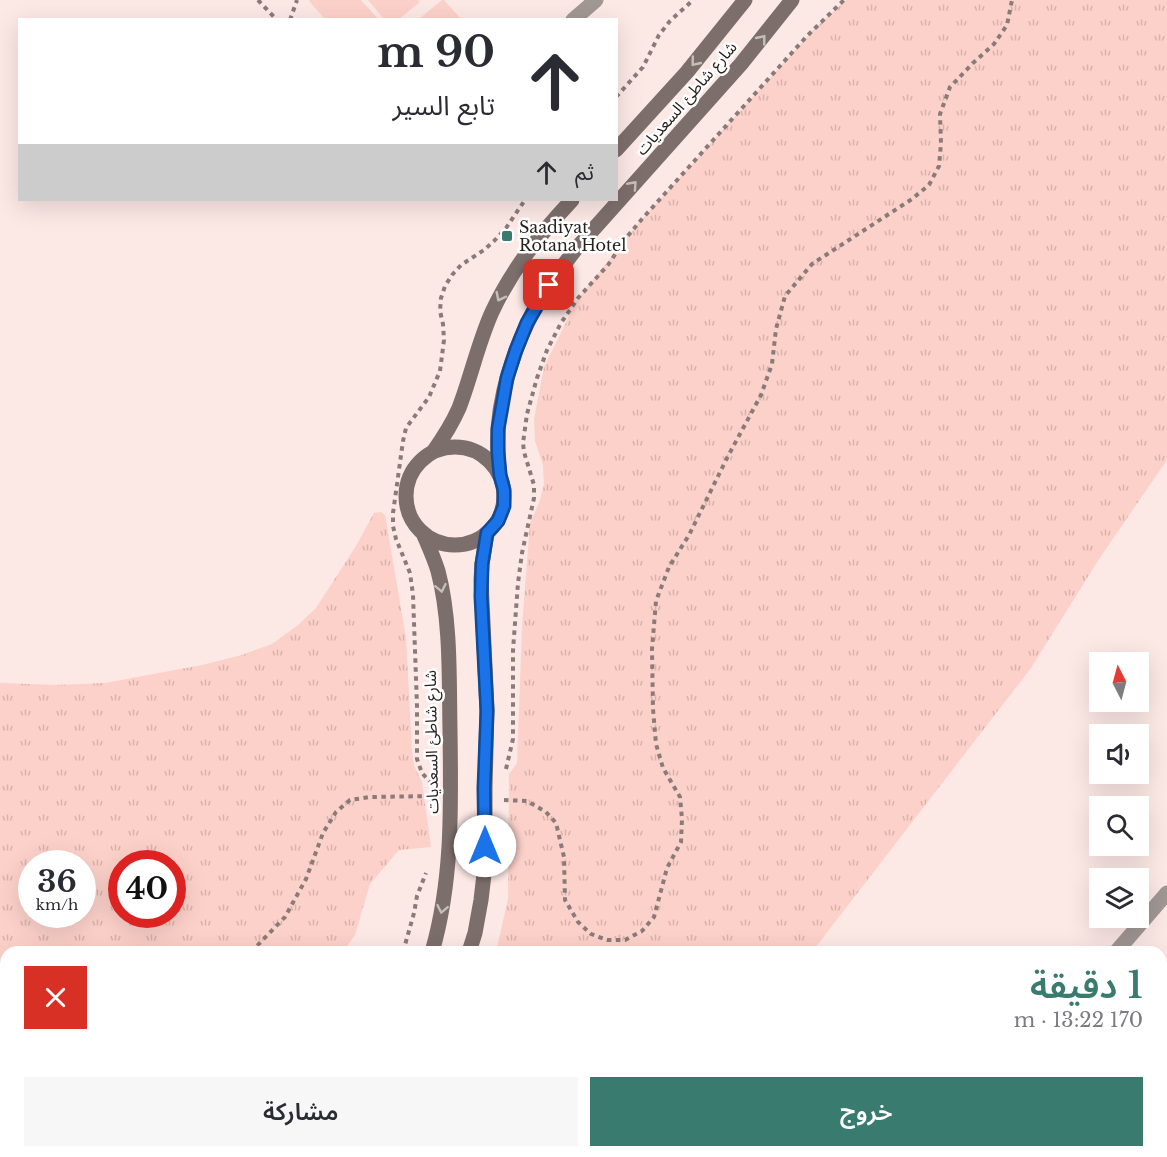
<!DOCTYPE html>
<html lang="ar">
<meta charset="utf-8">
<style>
:root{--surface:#fff;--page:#f7f7f7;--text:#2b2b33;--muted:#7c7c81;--accent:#397c6f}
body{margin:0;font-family:"Libre Baskerville","Noto Sans Arabic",serif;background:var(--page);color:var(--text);direction:rtl;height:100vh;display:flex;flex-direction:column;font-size:22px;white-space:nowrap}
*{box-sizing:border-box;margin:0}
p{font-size:20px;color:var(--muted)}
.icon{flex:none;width:33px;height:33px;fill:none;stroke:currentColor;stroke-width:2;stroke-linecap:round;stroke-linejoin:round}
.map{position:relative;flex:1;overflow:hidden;direction:ltr}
.panel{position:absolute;left:0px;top:946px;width:1167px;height:212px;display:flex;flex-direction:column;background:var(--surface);border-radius:18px 18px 0 0;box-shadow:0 6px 24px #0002;direction:rtl}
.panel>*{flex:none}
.banner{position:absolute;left:18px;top:18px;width:600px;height:183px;border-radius:0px;box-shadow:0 6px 24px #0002;direction:rtl;background:#fff;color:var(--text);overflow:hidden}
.needle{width:39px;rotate:354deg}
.tools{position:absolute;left:1089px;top:652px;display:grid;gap:12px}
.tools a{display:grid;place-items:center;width:60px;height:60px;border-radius:0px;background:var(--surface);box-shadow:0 6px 24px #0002;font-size:30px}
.speed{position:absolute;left:18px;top:850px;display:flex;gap:12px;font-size:30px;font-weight:700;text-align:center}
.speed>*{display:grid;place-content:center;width:78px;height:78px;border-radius:50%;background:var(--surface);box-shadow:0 6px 24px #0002;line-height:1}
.speed small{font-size:15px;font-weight:400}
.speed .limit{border:9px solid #d22;background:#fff;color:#111}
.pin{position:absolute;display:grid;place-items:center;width:51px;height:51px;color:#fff;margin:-26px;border-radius:12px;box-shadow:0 3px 9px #0006}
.me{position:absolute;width:66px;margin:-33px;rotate:0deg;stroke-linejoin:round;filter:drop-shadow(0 0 4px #0008)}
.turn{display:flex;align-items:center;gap:21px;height:126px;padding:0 24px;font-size:27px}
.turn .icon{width:78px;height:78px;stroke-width:2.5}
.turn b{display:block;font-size:42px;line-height:51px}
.then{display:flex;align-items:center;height:57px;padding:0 24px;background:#0003;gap:12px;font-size:22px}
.round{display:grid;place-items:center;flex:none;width:63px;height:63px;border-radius:0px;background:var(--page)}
.summary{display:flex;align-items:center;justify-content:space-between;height:102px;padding:0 24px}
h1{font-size:36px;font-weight:600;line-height:45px;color:var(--accent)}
.button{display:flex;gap:12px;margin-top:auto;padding:12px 24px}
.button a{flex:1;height:69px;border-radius:0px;background:var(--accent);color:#fff;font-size:24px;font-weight:600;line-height:69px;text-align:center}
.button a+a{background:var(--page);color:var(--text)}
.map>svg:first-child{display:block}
.grass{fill:url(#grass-tufts);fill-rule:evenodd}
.pitch{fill:#fcd1c9}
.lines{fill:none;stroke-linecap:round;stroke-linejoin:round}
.path{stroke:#897b79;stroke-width:4;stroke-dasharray:4.5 4.5;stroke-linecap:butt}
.street{stroke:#a19795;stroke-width:15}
.secondary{stroke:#7c6e6b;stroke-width:15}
.oneway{stroke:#c4bebc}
.route-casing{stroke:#114b97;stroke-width:15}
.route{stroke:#1a73e8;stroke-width:10}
.poi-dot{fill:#397c6f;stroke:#fff;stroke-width:2}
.labels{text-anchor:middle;stroke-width:5;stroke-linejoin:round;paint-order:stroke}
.street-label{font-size:16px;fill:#29201f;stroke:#fff}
.poi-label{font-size:16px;fill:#29201f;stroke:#fff;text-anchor:start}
</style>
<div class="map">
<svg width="1167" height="1157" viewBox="0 0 1167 1157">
<defs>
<pattern id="grass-tufts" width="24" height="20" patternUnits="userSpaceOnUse" patternTransform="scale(1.5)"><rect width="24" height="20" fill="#fcd1c9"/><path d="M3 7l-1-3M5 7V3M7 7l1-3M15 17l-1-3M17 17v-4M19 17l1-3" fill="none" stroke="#d8b3ac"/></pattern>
</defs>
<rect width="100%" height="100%" fill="#fce8e5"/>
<path class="grass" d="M846,0H1167V460L1099,559L1031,668L812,952H496L508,899L509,774L517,763L522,627L530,523L539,503L544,485L543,465L535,441L534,419L544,367L577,300L636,226L815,28Z
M381,512L385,515L406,638L412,751L414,766L422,782L431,847L399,850L370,884L355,935L343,952H6V1152H182L180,1157H0V683L56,685L105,683L202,665L242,655L272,644L298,625L316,608L356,546L374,513ZM32,864H82V915H32ZM122,864H172V915H122Z"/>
<path class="pitch" d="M310,0H361L378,19H325L309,1Z
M368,0H418L420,2L399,19L385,20Z
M442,0H444L461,19H419Z"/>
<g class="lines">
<path class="path" d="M258,0L277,20
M290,20L297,0
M616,97L643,67L659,35L670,21L693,0
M506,769L513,739V650L518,583L522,553L534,498V485L524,452L523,443L527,414L537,378L547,350L561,323L578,298L608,265L626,238L642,219L807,36L844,0
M432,784L422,773L417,759V706L413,595L410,573L396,539L393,526V513L403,441L406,428L429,397L440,371L444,340L443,324L440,311L441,298L445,286L452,275L461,265L484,250L495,240L506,228L525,200
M504,800L527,801L546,812L556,823L564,857L565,900L578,922L591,934L607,940H625L642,931L654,917L667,868L681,842L682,819L680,797L663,768L656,744L653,709L652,649L656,601L669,567L689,535L727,458L761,395L772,364L776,329L785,296L812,264L912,199L929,185L939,166L941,143L940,114L950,87L973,63L994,44L1007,25L1012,0
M251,952L285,917L306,879L323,833L336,812L350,800L370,797L433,796
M403,952L414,913L417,896L426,873
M0,1089L6,1091
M109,1152L113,1157
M229,1157L237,1152"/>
<path class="street" d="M573,20L596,0
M1116,952L1167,893
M944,1157L950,1152"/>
<path class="secondary" d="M616,150L687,72L745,0
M406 496a49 49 0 1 1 98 0a49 49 0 1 1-98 0Z
M433,452C443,438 452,424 459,408C471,377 478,343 492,312C512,269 540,234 572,200
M500,475C499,468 498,460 498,452C495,402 515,342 540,299C550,282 563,266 575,250L741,64L792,0
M423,533C428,545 434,558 438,571C451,620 449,679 450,730C451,805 453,880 432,952
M469,952L475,933L481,900L485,866V787L487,710L481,580L482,564L487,533
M298,1157L303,1152
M347,1157L351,1152"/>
</g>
<defs><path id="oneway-chevron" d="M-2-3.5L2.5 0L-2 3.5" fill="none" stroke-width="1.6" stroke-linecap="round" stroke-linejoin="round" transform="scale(1.5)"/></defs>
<g class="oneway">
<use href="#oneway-chevron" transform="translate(762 39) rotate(-51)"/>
<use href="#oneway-chevron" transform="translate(695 62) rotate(129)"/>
<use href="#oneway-chevron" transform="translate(633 185) rotate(-48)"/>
<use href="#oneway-chevron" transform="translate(500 297) rotate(117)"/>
<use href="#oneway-chevron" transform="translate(441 588) rotate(78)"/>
<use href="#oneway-chevron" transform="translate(442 909) rotate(101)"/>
</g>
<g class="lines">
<g class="route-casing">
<path id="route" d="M485,846L484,788L487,711L481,596L482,564L487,533L498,521L504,506V490L500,475L498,452V429L507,378L516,350L527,323L549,285"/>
</g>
<use href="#route" class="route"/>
</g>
<rect class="poi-dot" x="501" y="230" width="12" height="12" rx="3"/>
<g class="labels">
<g class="street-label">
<text transform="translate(686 98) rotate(-49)" y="6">شارع شاطئ السعديات</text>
<text transform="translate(431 742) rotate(-91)" y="6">شارع شاطئ السعديات</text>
</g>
<g class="poi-label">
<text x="519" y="233">Saadiyat<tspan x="519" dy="18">Rotana Hotel</tspan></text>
</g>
</g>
</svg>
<div class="tools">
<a><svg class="needle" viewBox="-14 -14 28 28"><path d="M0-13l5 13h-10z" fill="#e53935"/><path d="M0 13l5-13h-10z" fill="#7c7c81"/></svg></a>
<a><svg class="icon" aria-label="sound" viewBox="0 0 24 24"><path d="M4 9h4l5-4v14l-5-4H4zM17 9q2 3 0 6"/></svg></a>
<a><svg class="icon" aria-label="search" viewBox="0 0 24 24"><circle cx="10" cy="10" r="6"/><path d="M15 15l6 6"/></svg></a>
<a><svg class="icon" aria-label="layers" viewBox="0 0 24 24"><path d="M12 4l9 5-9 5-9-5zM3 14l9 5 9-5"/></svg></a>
</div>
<div class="speed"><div>36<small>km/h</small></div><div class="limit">40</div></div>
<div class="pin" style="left:549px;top:285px;background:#d93025"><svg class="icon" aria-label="arrive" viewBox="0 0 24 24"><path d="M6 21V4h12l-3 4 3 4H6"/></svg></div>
<svg class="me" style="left:485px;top:846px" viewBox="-20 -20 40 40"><circle r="19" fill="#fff"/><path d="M0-13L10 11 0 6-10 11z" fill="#1a73e8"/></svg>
<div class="banner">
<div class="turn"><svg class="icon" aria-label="ahead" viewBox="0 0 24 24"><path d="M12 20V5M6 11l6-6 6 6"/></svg><div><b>90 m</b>تابع السير</div></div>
<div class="then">ثم<svg class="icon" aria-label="ahead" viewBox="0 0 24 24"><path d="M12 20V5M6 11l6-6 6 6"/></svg></div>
</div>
<section class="panel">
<div class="summary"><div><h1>1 دقيقة</h1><p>170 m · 13:22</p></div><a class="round" style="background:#d93025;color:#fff"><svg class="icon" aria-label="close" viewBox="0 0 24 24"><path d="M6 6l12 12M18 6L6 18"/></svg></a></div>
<div class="button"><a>خروج</a><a>مشاركة</a></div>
</section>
</div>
